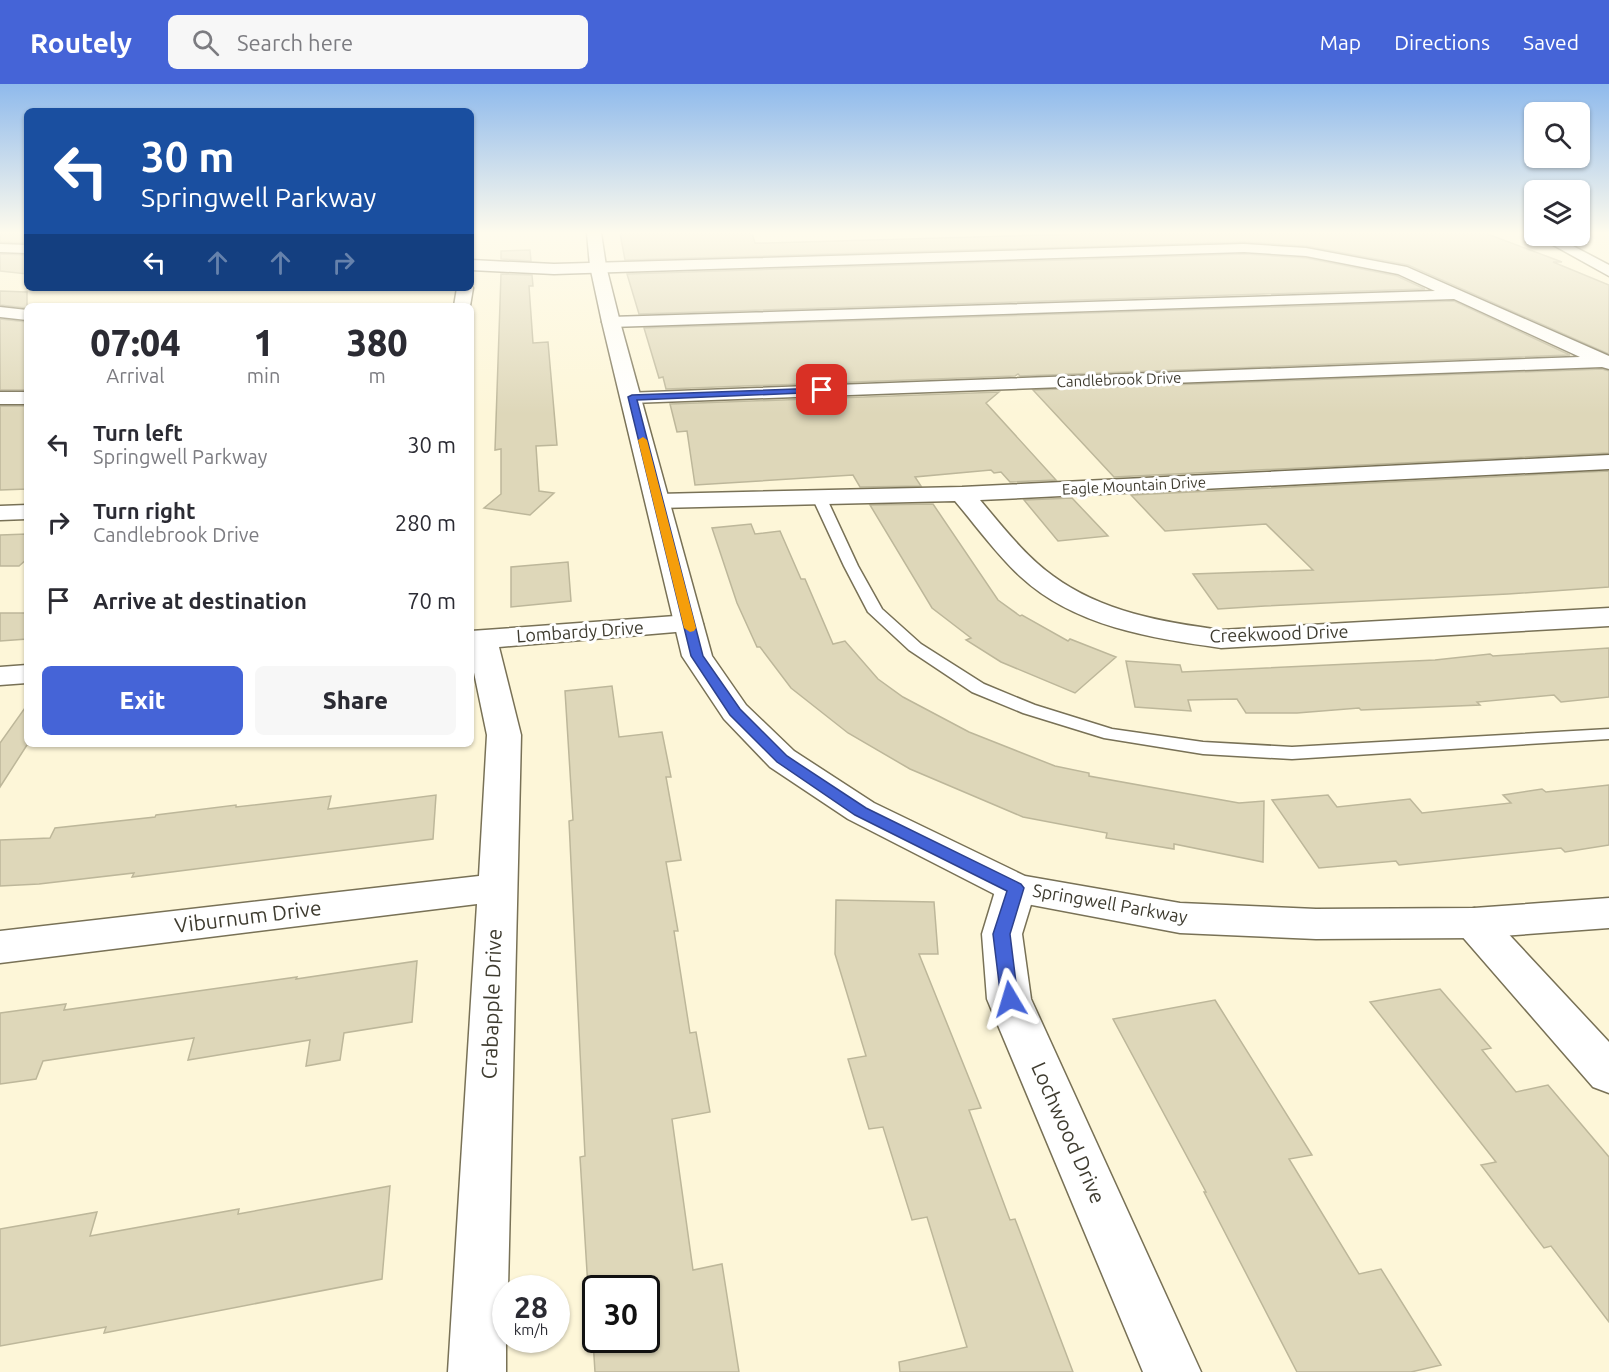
<!DOCTYPE html>
<style>
:root{--surface:#fff;--page:#f7f7f7;--text:#2b2b33;--muted:#7c7c81;--accent:#4564d7}
body{margin:0;font-family:Ubuntu,sans-serif;background:var(--page);color:var(--text);height:100vh;display:flex;flex-direction:column;font-size:22px;white-space:nowrap}
*{box-sizing:border-box;margin:0}
p{font-size:20px;color:var(--muted)}
.icon{flex:none;width:33px;height:33px;fill:none;stroke:currentColor;stroke-width:2;stroke-linecap:round;stroke-linejoin:round}
.map{position:relative;flex:1;overflow:hidden}
.panel{position:absolute;left:24px;top:219px;width:450px;height:444px;display:flex;flex-direction:column;background:var(--surface);border-radius:9px;box-shadow:0 2px 4px #0004}
.panel>*{flex:none}
.banner{position:absolute;left:24px;top:24px;width:450px;height:183px;border-radius:9px;box-shadow:0 2px 4px #0004;background:#1a4fa0;color:#fff;overflow:hidden}
.fabs{position:absolute;left:1524px;top:18px;display:grid;gap:12px}
.fabs a{display:grid;place-items:center;width:66px;height:66px;border-radius:9px;background:var(--surface);box-shadow:0 2px 4px #0004;font-size:30px}
.speed{position:absolute;left:492px;top:1191px;display:flex;gap:12px;font-size:30px;font-weight:700;text-align:center}
.speed>*{display:grid;place-content:center;width:78px;height:78px;border-radius:50%;background:var(--surface);box-shadow:0 2px 4px #0004;line-height:1}
.speed small{font-size:15px;font-weight:400}
.speed .limit{border:3px solid #111;border-radius:9px;background:#fff;color:#111}
.pin{position:absolute;display:grid;place-items:center;width:51px;height:51px;color:#fff;margin:-26px;border-radius:12px;box-shadow:0 3px 9px #0006}
.me{position:absolute;width:66px;margin:-33px;rotate:353deg;stroke-linejoin:round;filter:drop-shadow(0 0 4px #0008)}
.turn{display:flex;align-items:center;gap:21px;height:126px;padding:0 18px;font-size:27px}
.turn .icon{width:78px;height:78px;stroke-width:2.5}
.turn b{display:block;font-size:42px;line-height:51px}
.lanes{display:flex;align-items:center;height:57px;padding:0 18px;background:#0003;justify-content:center;gap:30px;direction:ltr}
.lanes .off{opacity:.35}
.eta{display:flex;justify-content:space-evenly;align-items:center;height:102px;text-align:center}
.eta b{font-size:36px;font-weight:800;line-height:42px}
.primary-button{display:flex;gap:12px;margin-top:auto;padding:12px 18px}
.primary-button a{flex:1;height:69px;border-radius:9px;background:var(--accent);color:#fff;font-size:24px;font-weight:800;line-height:69px;text-align:center}
.primary-button a+a{background:var(--page);color:var(--text)}
ul{padding:0;list-style:none}
li{display:flex;align-items:center;gap:18px;height:78px;padding:0 18px}
li div{flex:1}
li b{display:block;font-size:22px}
li em{font-style:normal}
header{display:flex;align-items:center;gap:36px;box-sizing:border-box;height:84px;padding:0 30px;background:var(--accent);color:#fff}
header strong{font-size:28px}
nav{display:flex;gap:33px;margin-inline-start:auto;font-size:21px}
.search{width:420px;height:54px;background:var(--page);display:flex;align-items:center;gap:15px;box-sizing:border-box;padding:0 21px;border-radius:9px;color:var(--muted);font-size:22px}
.map>svg:first-child{display:block}
.building{fill:#ded7b9;stroke:#bdb79a;stroke-width:1.5}
.lines{fill:none;stroke-linecap:round;stroke-linejoin:round}
.lane-casing{stroke:#787156;stroke-width:3}
.street-casing{stroke:#787156;stroke-width:3}
.secondary-casing{stroke:#787156;stroke-width:3}
.lane{fill:#fff;fill-rule:evenodd}
.street{fill:#fff;fill-rule:evenodd}
.secondary{fill:#fff;fill-rule:evenodd}
.route{fill:#4564d7;stroke:#2d418c;stroke-width:1.5}
.slow{fill:#f59e0b}
.labels{text-anchor:middle;stroke-width:6;stroke-linejoin:round;paint-order:stroke}
.far-street-label{font-size:15px;fill:#3f3c30;stroke:#fff}
.street-label{font-size:18px;fill:#3f3c30;stroke:#fff}
.near-street-label{font-size:21px;fill:#3f3c30;stroke:#fff}
</style>
<header>
<strong>Routely</strong>
<div class="search"><svg class="icon" aria-label="search" viewBox="0 0 24 24"><circle cx="10" cy="10" r="6"/><path d="M15 15l6 6"/></svg>Search here</div>
<nav><a>Map</a><a>Directions</a><a>Saved</a></nav>
</header>
<div class="map">
<svg width="1609" height="1288" viewBox="0 0 1609 1288">
<rect width="100%" height="100%" fill="#fdf6d8"/>
<path class="building" d="M0,149H27V159L0,158Z
M620,149H752L755,159H768L1111,149H1485L1562,178H1553L1609,201V270L1408,181L1306,162L1244,158L625,176Z
M530,166L531,177L501,175V167Z
M0,170L27,171V190L0,187Z
M1244,170L1306,174L1397,192L1425,205L639,230L627,190Z
M501,190L532,191L533,202H529L533,259L548,258L557,361L536,362L539,407L554,409L530,431L484,424L501,410V365L495,366Z
M0,207L27,208V224L0,221Z
M1454,217L1570,271L1020,292L1018,290L1015,292L666,305L663,293L659,294L644,244Z
M0,235L27,238V306H0Z
M1602,285L1609,287V369L1114,393L1033,306Z
M999,308L986,319L1056,396L1010,398L1001,388L994,389L991,386L915,393L921,402L860,403L853,391L695,401L687,347L677,348L670,320Z
M0,322H27V405L0,406Z
M1609,387V503L1508,510L1265,522L1218,525L1193,490L1313,486L1266,440L1165,447L1131,411Z
M1072,414L1108,452L1058,457L1024,416Z
M933,420L998,516L1020,532L1022,531L1068,557L1070,555L1116,573L1075,609L1001,578L966,556L971,554L932,524L870,421Z
M751,440L755,450L780,447L801,495H805L833,560L845,557L878,595L903,613L969,648L1055,682L1089,689V692L1239,719L1264,717L1263,778L1174,760V765L1106,754L1107,749L1023,733L910,685L848,649L791,604L760,563H757L737,519L712,444Z
M27,450V475L19,482H0V451Z
M568,478L571,517L511,523V483Z
M0,529H27V555L0,557Z
M1609,564V613L1561,618L1554,611L1477,618L1480,621L1361,626L1359,624L1297,629H1246L1237,615L1188,616L1191,627L1135,623L1126,577L1180,581L1182,588L1435,576L1490,570L1493,572Z
M612,602L619,653L662,648L671,693H666L681,776L666,778L678,847H674L690,949L696,948L710,1028L672,1035L693,1186L722,1180L739,1288H595L593,1256H646V1204H588L580,1073L585,1072L569,737L573,736L565,607Z
M27,621V661L0,703V659Z
M1609,701V761L1565,768L1561,764L1399,781L1396,777L1319,784L1272,716L1328,711L1337,723L1410,715L1422,729L1511,719L1503,711L1542,705L1546,708Z
M436,711L433,755L132,793L134,789L39,800L0,802V756L50,754L55,744L155,733L156,731L236,721V723L331,712L328,725Z
M836,816L934,818L938,870H919L981,1024L969,1026L1010,1136L1015,1135L1073,1288H900L899,1278L967,1263L927,1133L912,1136L883,1043L869,1045L848,975L866,972L835,870Z
M417,877L412,938L344,949L340,976L306,982L310,956L188,976L194,954L43,977L36,995L0,1000V929L66,920L64,926L297,893L296,895Z
M1440,905L1491,964L1482,966L1516,1008L1548,1001L1609,1073V1238L1551,1162L1544,1164L1481,1081L1496,1078L1370,918Z
M1215,916L1312,1071L1289,1075L1359,1190L1381,1185L1441,1281L1411,1288H1297L1204,1108H1206L1113,935Z
M390,1102L382,1195L104,1249L106,1243L0,1262V1145L97,1128L90,1152L239,1125L238,1130Z"/>
<g class="lines">
<g class="lane-casing">
<path id="lane" d="M819,409L826,413L858,482L882,525L921,560L984,600L1035,621L1112,645L1203,658L1292,663L1609,645V655L1292,675L1203,670L1104,654L1023,629L972,608L909,566L868,528L844,482L812,413Z"/>
</g>
<g class="street-casing">
<path id="street" d="M1537,152H1554L1609,181V192Z
M0,160L27,161V169L0,168Z
M1244,160L1306,164L1407,183L1609,272V285L1602,283L632,319L625,317L622,313L625,309L1580,273L1454,215L611,243L605,242L602,238L605,234L611,233L1435,207L1398,190L1306,172L1244,168L554,190L471,186V176L554,180Z
M471,201L473,204L470,222H454L457,204H471Z
M0,223L27,226V236L0,233Z
M0,308H27V320H0Z
M1609,371V385L980,416C1003,443 1025,472 1053,492C1102,528 1162,538 1221,546L1609,524V542L1221,564C1152,554 1075,543 1021,493C997,471 977,443 955,417L658,424L649,422L646,417L649,412L658,410L962,403Z
M27,421V435L0,436V422Z
M689,531L699,534L703,540L699,546L499,563L521,651L508,1204H506V1288H448L477,820L0,879V847L479,792L487,651L471,574V547Z
M27,581V599L0,601V583Z
M1016,790L1030,794L1036,804L1022,850L1031,915L1201,1288H1143L987,915L982,850L996,804L1002,794Z
M1474,824L1488,828L1609,958V1009L1593,1003L1460,850L1454,839L1460,828Z"/>
</g>
<g class="secondary-casing">
<path id="secondary" d="M587,149H601L606,182L620,238L712,572L746,621L794,667L874,719L1025,792L1180,819L1316,825L1474,824L1609,814V844L1474,854L1316,855L1180,849L1016,818L1002,814L848,735L770,683L724,635L682,572L602,238L590,182Z"/>
</g>
<use href="#lane" class="lane"/>
<use href="#street" class="street"/>
<use href="#secondary" class="secondary"/>
</g>
<linearGradient id="sky" x2="0" y2="1"><stop stop-color="#8fbaec"/><stop offset="0.45" stop-color="#fefbed"/><stop offset="1" stop-color="#fefbed" stop-opacity="0"/></linearGradient>
<rect width="1609" height="330" fill="url(#sky)"/>
<path class="route" d="M822,304L826,306L825,308L637,316L703,572L740,625L787,672L866,724L1021,800L1024,804L1010,850L1018,915L1016,920L1010,922L1003,920L1001,915L993,850L1007,807L855,731L777,678L730,631L691,572L628,313L632,311Z"/>
<path class="slow" d="M643,353L647,356L696,544L694,547L690,548L684,544L638,356Z"/>
<g class="labels">
<g class="far-street-label">
<text transform="translate(1119 296) rotate(-2)" y="5">Candlebrook Drive</text>
<text transform="translate(1134 402) rotate(-3)" y="5">Eagle Mountain Drive</text>
</g>
<g class="street-label">
<text transform="translate(580 548) rotate(-4)" y="6">Lombardy Drive</text>
<text transform="translate(1279 550) rotate(-2)" y="6">Creekwood Drive</text>
<text transform="translate(1110 820) rotate(10)" y="6">Springwell Parkway</text>
</g>
<g class="near-street-label">
<text transform="translate(248 833) rotate(-7)" y="7">Viburnum Drive</text>
<text transform="translate(492 920) rotate(-88)" y="7">Crabapple Drive</text>
<text transform="translate(1068 1049) rotate(66)" y="7">Lochwood Drive</text>
</g>
</g>
</svg>
<div class="fabs">
<a><svg class="icon" aria-label="search" viewBox="0 0 24 24"><circle cx="10" cy="10" r="6"/><path d="M15 15l6 6"/></svg></a>
<a><svg class="icon" aria-label="layers" viewBox="0 0 24 24"><path d="M12 4l9 5-9 5-9-5zM3 14l9 5 9-5"/></svg></a>
</div>
<div class="speed"><div>28<small>km/h</small></div><div class="limit">30</div></div>
<div class="pin" style="left:822px;top:306px;background:#d93025"><svg class="icon" aria-label="arrive" viewBox="0 0 24 24"><path d="M6 21V4h12l-3 4 3 4H6"/></svg></div>
<svg class="me" style="left:1010px;top:915px" viewBox="-20 -20 40 40"><path d="M0-17L14 15 0 8-14 15z" fill="#4564d7" stroke="#fff" stroke-width="4"/></svg>
<div class="banner">
<div class="turn"><svg class="icon" aria-label="left" viewBox="0 0 24 24"><path d="M17 20v-9H6M10 6l-5 5 5 5"/></svg><div><b>30 m</b>Springwell Parkway</div></div>
<div class="lanes"><svg class="icon" aria-label="left" viewBox="0 0 24 24"><path d="M17 20v-9H6M10 6l-5 5 5 5"/></svg><svg class="icon off" aria-label="ahead" viewBox="0 0 24 24"><path d="M12 20V5M6 11l6-6 6 6"/></svg><svg class="icon off" aria-label="ahead" viewBox="0 0 24 24"><path d="M12 20V5M6 11l6-6 6 6"/></svg><svg class="icon off" aria-label="right" viewBox="0 0 24 24"><path d="M7 20v-9h11M14 6l5 5-5 5"/></svg></div>
</div>
<section class="panel">
<div class="eta">
<div><b>07:04</b><p>Arrival</p></div>
<div><b>1</b><p>min</p></div>
<div><b>380</b><p>m</p></div>
</div>
<ul>
<li><svg class="icon" aria-label="left" viewBox="0 0 24 24"><path d="M17 20v-9H6M10 6l-5 5 5 5"/></svg><div><b>Turn left</b><p>Springwell Parkway</p></div><em>30 m</em></li>
<li><svg class="icon" aria-label="right" viewBox="0 0 24 24"><path d="M7 20v-9h11M14 6l5 5-5 5"/></svg><div><b>Turn right</b><p>Candlebrook Drive</p></div><em>280 m</em></li>
<li><svg class="icon" aria-label="arrive" viewBox="0 0 24 24"><path d="M6 21V4h12l-3 4 3 4H6"/></svg><div><b>Arrive at destination</b></div><em>70 m</em></li>
</ul>
<div class="primary-button"><a>Exit</a><a>Share</a></div>
</section>
</div>
